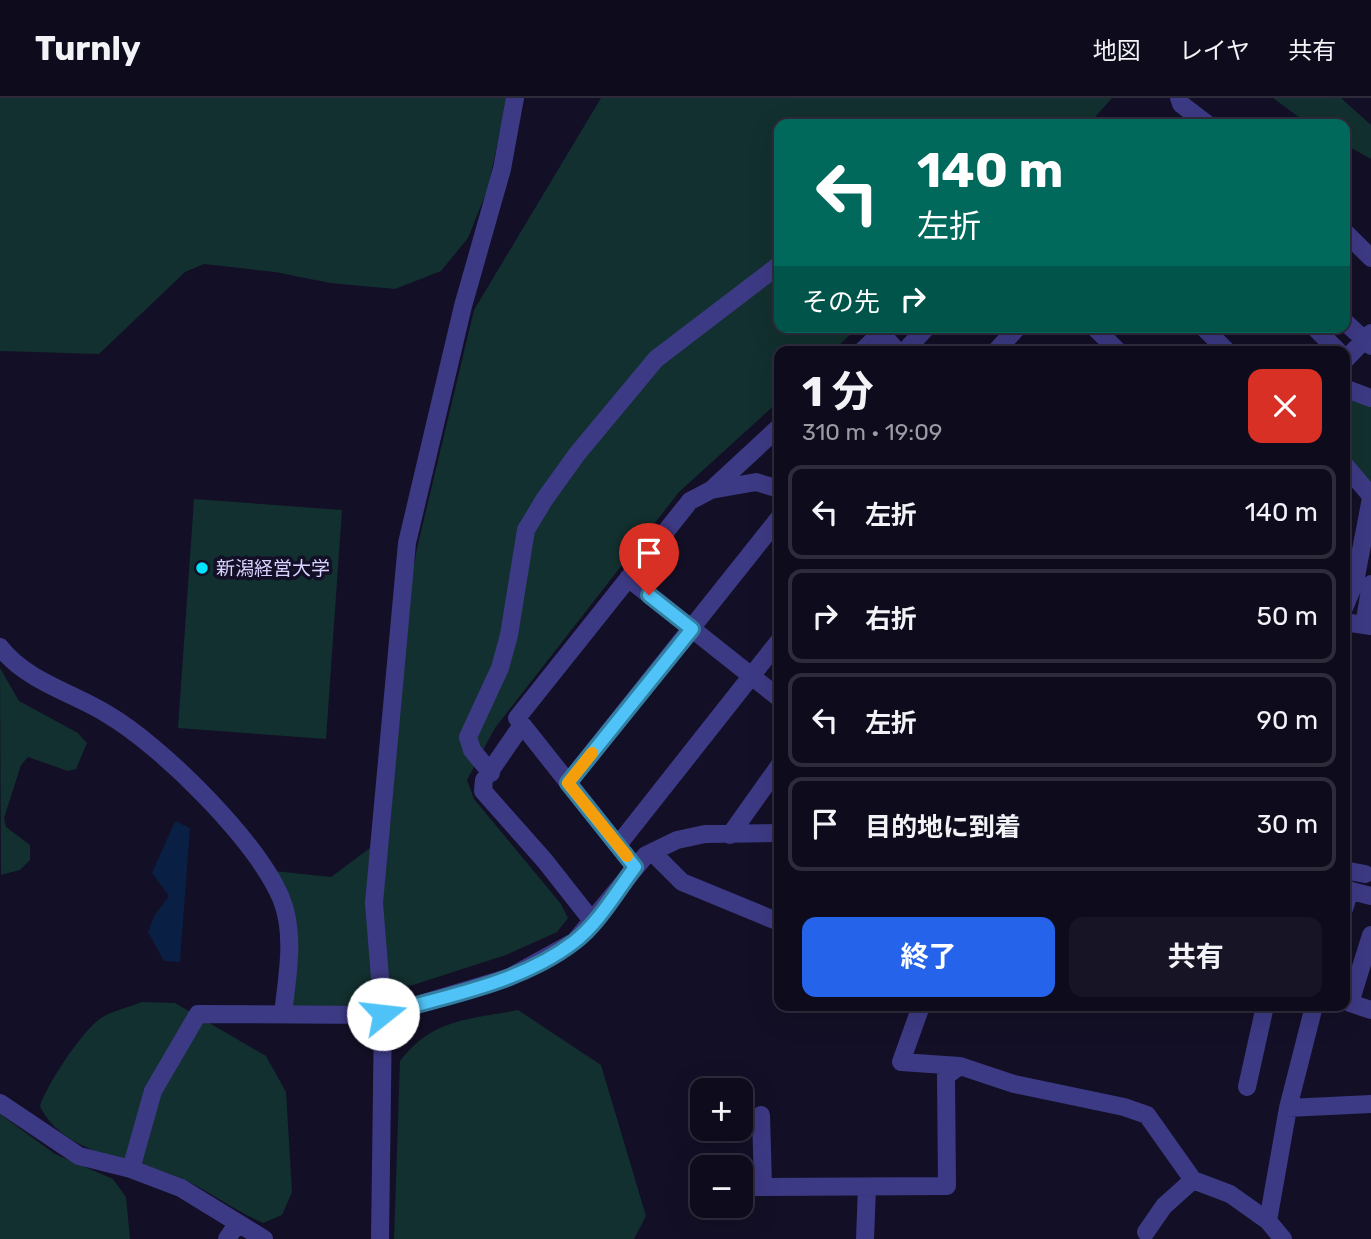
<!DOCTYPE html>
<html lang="ja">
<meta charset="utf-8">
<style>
:root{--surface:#0e0b1c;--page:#171425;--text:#f1f3f6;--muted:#9b9ba3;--line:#2e2b3b;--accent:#2563eb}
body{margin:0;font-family:Rubik,"Noto Sans JP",sans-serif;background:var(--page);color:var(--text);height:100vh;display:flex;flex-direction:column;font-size:26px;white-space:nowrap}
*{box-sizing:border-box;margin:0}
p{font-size:23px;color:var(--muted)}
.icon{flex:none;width:38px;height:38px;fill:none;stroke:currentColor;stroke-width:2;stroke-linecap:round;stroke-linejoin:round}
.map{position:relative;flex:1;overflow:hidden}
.details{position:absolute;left:774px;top:248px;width:576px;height:665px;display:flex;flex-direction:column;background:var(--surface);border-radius:14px;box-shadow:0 7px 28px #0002,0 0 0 2px var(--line)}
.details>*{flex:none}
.hud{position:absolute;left:774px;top:21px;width:576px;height:214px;border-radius:14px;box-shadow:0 7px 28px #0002,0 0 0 2px var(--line);background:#00695c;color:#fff;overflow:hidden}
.tools{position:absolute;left:690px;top:980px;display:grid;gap:14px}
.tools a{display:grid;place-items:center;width:63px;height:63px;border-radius:14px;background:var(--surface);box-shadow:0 7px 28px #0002,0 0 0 2px var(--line);font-size:35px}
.pin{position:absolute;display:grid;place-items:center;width:60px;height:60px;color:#fff;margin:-72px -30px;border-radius:50% 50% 50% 0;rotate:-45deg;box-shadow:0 0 7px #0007}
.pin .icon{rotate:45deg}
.me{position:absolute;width:77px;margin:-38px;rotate:74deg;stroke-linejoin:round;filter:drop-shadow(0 0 5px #0008)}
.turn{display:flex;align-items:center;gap:24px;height:147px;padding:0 28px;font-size:32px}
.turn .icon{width:91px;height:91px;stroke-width:2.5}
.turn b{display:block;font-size:49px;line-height:60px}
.then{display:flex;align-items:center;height:66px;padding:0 28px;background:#0003;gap:14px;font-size:26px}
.round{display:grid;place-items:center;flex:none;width:74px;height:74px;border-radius:14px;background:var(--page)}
.summary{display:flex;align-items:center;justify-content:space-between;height:119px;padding:0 28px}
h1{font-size:42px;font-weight:700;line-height:52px}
.button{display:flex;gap:14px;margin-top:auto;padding:14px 28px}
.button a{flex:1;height:80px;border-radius:14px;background:var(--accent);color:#fff;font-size:28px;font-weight:700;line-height:80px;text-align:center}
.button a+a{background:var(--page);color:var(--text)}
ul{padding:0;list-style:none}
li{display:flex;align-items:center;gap:21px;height:94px;margin:0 14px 10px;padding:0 14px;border:4px solid var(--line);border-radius:14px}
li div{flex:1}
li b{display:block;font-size:26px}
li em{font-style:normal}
header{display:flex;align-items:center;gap:42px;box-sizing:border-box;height:98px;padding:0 35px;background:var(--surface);border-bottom:2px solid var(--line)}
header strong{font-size:33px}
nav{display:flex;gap:38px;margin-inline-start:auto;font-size:24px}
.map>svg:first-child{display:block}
.green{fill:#12302f}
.water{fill:#0a1f44}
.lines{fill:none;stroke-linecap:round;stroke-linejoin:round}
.minor{stroke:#3d3a85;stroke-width:18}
.route-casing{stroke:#337fa1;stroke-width:18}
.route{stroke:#4fc3f7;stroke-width:12}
.slow{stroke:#f59e0b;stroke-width:12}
.poi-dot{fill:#00e5ff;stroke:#130f26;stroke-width:2.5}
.labels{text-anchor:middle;stroke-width:7;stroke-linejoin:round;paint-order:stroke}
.poi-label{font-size:19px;fill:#d9d4ff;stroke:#130f26;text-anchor:start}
</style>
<header>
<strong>Turnly</strong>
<nav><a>地図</a><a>レイヤ</a><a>共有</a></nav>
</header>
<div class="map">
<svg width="1371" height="1141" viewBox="0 0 1371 1141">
<rect width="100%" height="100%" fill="#130f26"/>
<path class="green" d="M0,0H507L488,90L468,140L441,173L395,191L330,185L275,174L204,166L185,174L99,256L0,253Z
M601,0H1112L1089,26H779V229H858L832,254H779V303L679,394L495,630L467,682L474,701L561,806L568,820L557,834L506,857L413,887L393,889L381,884L383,917L283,916L290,840L264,772L331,779L370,750L390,728L409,497L417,450L474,212Z
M1273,0H1341L1371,27V61L1344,46V26H1308Z
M1344,295L1371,305V385L1344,360Z
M194,401L342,412L326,641L178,630Z
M0,570L19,603L78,635L87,645L76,671L68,673L28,659L21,667L4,720L6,729L30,747V762L20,772L1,777Z
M142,904L175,905L266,958L286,994L292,1094L282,1117L263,1125C238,1114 217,1099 193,1086C146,1060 65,1062 40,1008C47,986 82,933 101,920C112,913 129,909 142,904Z
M518,912L601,967L646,1118L634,1141H394L400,963C433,920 468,922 518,912Z
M0,1016L55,1056L113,1081L126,1099L130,1141H0Z"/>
<path class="water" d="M175,723L190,730L180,864L164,863L148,834L154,818L169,798L152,775Z"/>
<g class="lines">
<path class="minor" d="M1179,0L1181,6L1207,26
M1344,133L1371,160
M1344,223L1371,248
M1094,229L1119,254
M1203,229L1228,254
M1314,229L1339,254
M861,254L881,235L898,254
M904,254L927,229
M995,254L1018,229
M1344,263L1371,235
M1344,290L1371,300
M1344,366L1371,398
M711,392L756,384L779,391
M1344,474L1355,484L1344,510
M628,480L779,600
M1355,484L1371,400
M1344,524L1371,528
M1364,527L1371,486
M0,549C26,583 71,594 107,616C162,648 256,742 281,800C296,836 287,879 283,916
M522,627L484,682L483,693L545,763L593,824
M491,675L472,652L468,639L500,570L509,537L526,432L544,402L577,356L656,261L779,167
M568,685L779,420
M730,737L779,668
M618,747L779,543
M652,754L682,784L779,824
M635,769L517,620L690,403L711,392L779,329
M1344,772L1365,776
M1344,791L1371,798
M1344,811L1350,792
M1371,837L1350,905L1371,912
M921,908L901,964L960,968
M1247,989L1265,908
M0,1005L79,1058L131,1071L181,1090L264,1141
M1288,1010L1371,1006
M761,1017L763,1088
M131,1071L153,993L198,916L383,917L510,879L575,843L646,757L677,742L705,736L779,735
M740,1089L947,1088L946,978L960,968L1014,986L1124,1009L1147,1017L1193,1082L1230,1096L1268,1123L1283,1141
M1268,1123L1288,1010L1314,908
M1146,1134L1164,1108L1193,1082
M227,1141L237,1126
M380,1141L383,917L374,805L407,445L463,208L502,71L515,0
M865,1141L867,1089"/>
</g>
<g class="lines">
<g class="route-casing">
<path id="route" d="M383,916C446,898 521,885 574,844C598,826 617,793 635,769L568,685L692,531L649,497"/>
</g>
<use href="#route" class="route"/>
<path class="slow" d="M592,655L568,685L627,758"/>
</g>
<circle class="poi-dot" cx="202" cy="470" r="7"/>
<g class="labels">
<g class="poi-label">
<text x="216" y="477">新潟経営大学</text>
</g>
</g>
</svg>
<div class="tools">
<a>+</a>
<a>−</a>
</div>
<div class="pin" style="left:649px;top:497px;background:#d93025"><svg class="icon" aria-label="arrive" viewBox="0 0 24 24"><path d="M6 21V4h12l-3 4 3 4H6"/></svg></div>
<svg class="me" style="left:383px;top:916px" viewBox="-20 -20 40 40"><circle r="19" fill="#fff"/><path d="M0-13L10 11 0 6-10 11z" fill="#4fc3f7"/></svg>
<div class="hud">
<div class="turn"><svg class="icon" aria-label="left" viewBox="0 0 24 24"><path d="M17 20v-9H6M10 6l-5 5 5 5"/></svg><div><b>140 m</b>左折</div></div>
<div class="then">その先<svg class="icon" aria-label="right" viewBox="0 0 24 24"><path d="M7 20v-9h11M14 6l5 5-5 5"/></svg></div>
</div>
<section class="details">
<div class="summary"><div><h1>1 分</h1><p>310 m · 19:09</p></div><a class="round" style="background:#d93025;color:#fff"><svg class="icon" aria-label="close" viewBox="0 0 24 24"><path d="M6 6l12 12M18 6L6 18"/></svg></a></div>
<ul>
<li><svg class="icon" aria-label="left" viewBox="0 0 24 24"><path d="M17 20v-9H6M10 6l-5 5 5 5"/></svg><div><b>左折</b></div><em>140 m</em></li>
<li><svg class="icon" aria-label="right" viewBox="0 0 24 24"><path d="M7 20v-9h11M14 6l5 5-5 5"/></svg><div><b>右折</b></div><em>50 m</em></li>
<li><svg class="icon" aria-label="left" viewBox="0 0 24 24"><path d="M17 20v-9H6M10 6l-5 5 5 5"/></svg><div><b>左折</b></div><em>90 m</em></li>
<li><svg class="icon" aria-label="arrive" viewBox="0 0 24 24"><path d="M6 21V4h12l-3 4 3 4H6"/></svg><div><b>目的地に到着</b></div><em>30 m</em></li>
</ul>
<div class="button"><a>終了</a><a>共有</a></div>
</section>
</div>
